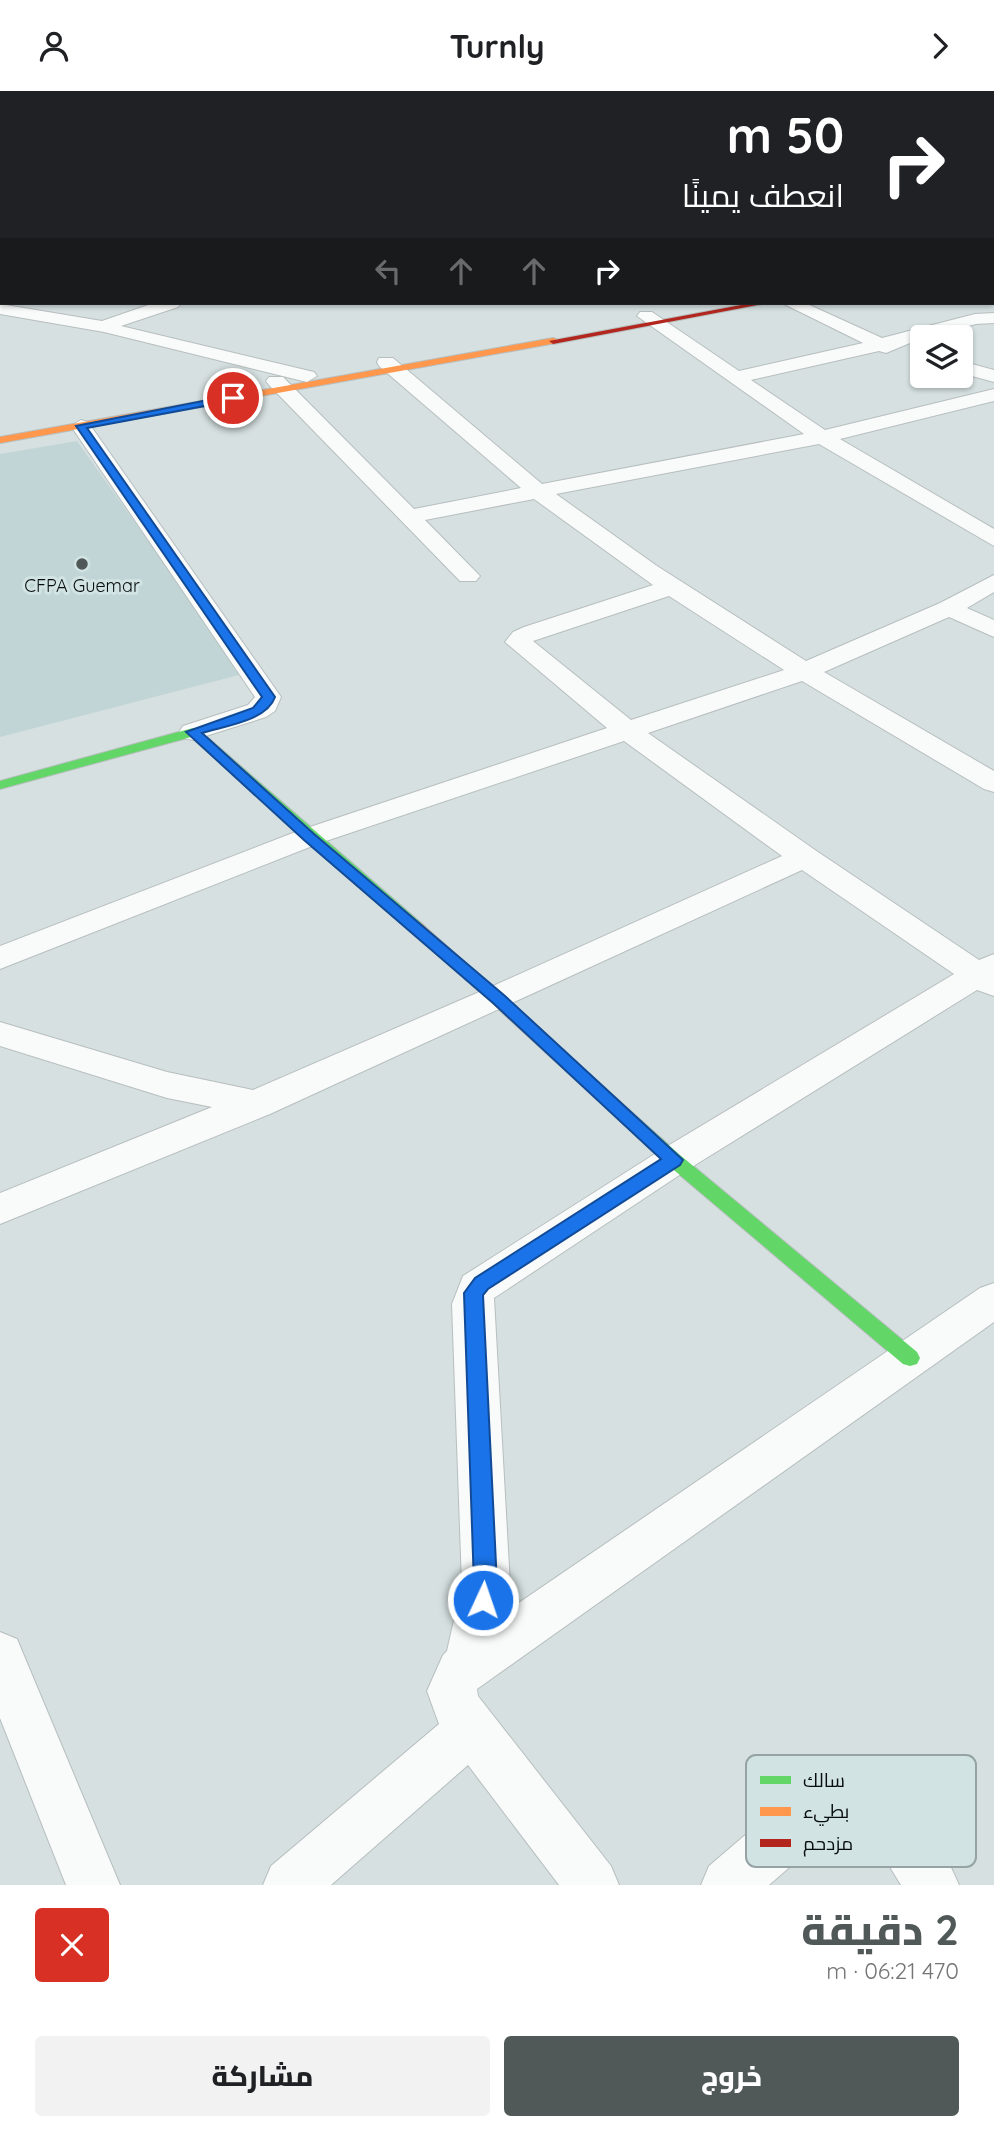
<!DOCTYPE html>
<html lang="ar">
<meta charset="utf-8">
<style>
:root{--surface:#fff;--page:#f2f2f2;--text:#202124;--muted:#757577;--accent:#505858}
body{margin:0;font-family:Quicksand,Cairo,sans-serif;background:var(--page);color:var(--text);direction:rtl;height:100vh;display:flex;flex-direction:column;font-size:26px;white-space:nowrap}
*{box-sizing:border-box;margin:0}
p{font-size:23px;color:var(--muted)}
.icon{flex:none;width:38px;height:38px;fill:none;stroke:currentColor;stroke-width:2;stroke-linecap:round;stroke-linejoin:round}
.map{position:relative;height:1794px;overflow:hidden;direction:ltr}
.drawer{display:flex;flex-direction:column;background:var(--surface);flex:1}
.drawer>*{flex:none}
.guide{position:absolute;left:0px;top:0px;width:994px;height:214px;box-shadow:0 2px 5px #0004;direction:rtl;background:#202124;color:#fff;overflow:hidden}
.buttons{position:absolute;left:910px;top:234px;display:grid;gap:14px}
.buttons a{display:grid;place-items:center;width:63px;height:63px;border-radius:7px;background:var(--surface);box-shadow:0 2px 5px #0004;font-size:35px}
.pin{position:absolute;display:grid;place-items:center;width:60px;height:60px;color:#fff;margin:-30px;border:4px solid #fff;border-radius:50%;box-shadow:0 2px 7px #0007}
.me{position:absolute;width:77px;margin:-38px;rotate:3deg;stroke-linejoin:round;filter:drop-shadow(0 0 5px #0008)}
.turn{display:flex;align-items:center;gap:24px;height:147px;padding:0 35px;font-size:32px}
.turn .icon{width:91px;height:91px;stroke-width:2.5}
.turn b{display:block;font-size:49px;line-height:60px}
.lanes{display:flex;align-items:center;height:66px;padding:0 35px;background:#0003;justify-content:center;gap:35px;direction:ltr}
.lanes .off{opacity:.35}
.round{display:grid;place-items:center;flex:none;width:74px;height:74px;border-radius:7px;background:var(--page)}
.headline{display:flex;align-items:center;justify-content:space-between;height:119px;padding:0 35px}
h1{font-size:42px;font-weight:800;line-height:52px;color:var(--accent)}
.primary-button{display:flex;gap:14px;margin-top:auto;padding:14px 35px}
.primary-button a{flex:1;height:80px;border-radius:7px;background:var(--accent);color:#fff;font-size:28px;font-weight:800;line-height:80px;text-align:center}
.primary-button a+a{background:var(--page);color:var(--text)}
header{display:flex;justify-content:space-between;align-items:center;height:91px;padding:0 35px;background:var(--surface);font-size:32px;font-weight:800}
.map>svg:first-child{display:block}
.built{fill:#c2d5d6}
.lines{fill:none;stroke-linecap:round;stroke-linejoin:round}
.street-casing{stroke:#b7bebe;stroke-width:2}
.fast-casing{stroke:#b7bebe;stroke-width:2}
.slow-casing{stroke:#b7bebe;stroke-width:2}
.jam-casing{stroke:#b7bebe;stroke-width:2}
.street{fill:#f9fafa;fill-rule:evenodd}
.fast{fill:#63d668;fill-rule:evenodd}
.slow{fill:#ff974d;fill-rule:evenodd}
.jam{fill:#b3261e;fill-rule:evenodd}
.route{fill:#1a73e8;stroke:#114b97;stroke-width:2}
.poi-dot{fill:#505858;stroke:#d2e3e4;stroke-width:2.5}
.labels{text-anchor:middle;stroke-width:6;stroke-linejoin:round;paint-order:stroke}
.far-poi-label{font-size:18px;fill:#080e0f;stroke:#d2e3e4}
.key{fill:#d2e3e4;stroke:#95a3a4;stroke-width:2}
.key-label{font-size:19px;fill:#080e0f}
</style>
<header><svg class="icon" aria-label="forward" viewBox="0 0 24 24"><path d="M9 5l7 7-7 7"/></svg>Turnly<svg class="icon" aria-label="person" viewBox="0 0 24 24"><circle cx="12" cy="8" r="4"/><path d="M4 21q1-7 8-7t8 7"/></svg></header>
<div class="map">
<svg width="994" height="1794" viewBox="0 0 994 1794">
<rect width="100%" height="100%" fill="#d6e0e0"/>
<path class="built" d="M77,350L243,583L0,646V363Z"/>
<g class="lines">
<g class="street-casing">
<path id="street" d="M118,0H131L132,2H119Z
M334,0H356L333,2Z
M630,0H649L629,2Z
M901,0H920L900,2Z
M940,0H957L958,2H941Z
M992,8L994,9V17L992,16Z
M0,40H2V50H0Z
M992,43H994V51H992Z
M992,106H994V116L992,115Z
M0,135H2V145H0Z
M992,180H994V190H992Z
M154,212H181L178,216L121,235L314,281L317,285L307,291L104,241L0,223V213L102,230Z
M782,212H805L882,247L975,223L994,222V232L976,233L922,247L886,262L879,260L751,289L825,339L994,298V310L840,348L994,438V455L819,353L556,403L657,475L806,570L940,512L994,484V501L967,517L994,529V546L949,526L824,581L994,680V701L984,698L802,590L648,642L815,759L979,869L994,863V905L977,899L687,1079L494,1207L510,1494L504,1522L980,1197L994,1192V1231L477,1598L478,1605L611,1775L619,1794H559L468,1674L331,1794H263L271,1775L439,1633L427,1600L443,1564L447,1560L462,1494L452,1213L463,1185L661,1059L954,883L802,779L270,1023L0,1133V1102L212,1016L167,1007L0,955V931L167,981L253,999L493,895L782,765L624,650L320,752L0,878V855L298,740L607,637L505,551L513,541L524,536L653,494L534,408L425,429L480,485L476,490H460L269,294L266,290L269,286H283L414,418L521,397L379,275L377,271L379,267H393L542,393L804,343L637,225L640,221H652L739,280L863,252ZM669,505L784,579L631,629L533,550Z
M961,270L994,279V291L961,282Z
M81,329L88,331L281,606L275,620L266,626L193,649L183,647L179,641L183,635L248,614L255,606L71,335Z
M0,1541L17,1548L120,1794H66L0,1627Z
M844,1676C902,1687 937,1742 959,1794H901L869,1742L845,1728L769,1794H701L709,1775L804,1694Z"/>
</g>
<g class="fast-casing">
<path id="fast" d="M992,169H994V173H992Z
M193,637L198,638L421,832L424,835L421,838H411L191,646L0,698V690Z
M620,1014L626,1016L680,1064L917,1261L920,1267L917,1273L910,1275L903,1273L668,1074L614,1024L611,1020L614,1016Z"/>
</g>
<g class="slow-casing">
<path id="slow" d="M553,247L556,248V252L0,352V346Z
M416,830L421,832L626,1016L629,1020L626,1024H614L411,838L408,835L411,832Z"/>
</g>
<g class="jam-casing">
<path id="jam" d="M752,212H768L553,253L549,250Z"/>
</g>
<use href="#street" class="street"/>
<use href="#fast" class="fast"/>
<use href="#slow" class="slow"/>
<use href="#jam" class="jam"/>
</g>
<path class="route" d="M233,304L237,309L87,337L275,606C267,630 224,635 202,642L314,743L505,905L683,1069L680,1074L488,1198L483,1204L497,1494L491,1517L483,1520L475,1517L472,1509L474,1494L464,1202L475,1187L661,1068L493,912L304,749L186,641L253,617L262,606L76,335Z"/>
<circle class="poi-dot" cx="82" cy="473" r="7"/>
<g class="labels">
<g class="far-poi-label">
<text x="82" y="501">CFPA Guemar</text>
</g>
</g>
<rect x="746" y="1664" width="230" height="112" rx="10" class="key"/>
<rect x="760" y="1685" width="31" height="8" fill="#63d668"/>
<rect x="760" y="1716" width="31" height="9" fill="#ff974d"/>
<rect x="760" y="1748" width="31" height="8" fill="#b3261e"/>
<g class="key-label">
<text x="803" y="1696">سالك</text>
<text x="803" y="1727">بطيء</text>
<text x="803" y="1759">مزدحم</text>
</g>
</svg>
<div class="buttons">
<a><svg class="icon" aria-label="layers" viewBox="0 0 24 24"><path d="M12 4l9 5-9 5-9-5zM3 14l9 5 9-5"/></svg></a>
</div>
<div class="pin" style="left:233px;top:307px;background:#d93025"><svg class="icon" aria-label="arrive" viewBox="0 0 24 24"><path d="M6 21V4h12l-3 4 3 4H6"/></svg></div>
<svg class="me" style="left:483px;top:1509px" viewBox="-20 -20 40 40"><circle r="17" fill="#1a73e8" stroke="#fff" stroke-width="3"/><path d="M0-11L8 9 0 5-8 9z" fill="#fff"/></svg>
<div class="guide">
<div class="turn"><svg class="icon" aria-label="right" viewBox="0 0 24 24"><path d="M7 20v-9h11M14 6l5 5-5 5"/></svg><div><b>50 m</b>انعطف يمينًا</div></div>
<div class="lanes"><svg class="icon off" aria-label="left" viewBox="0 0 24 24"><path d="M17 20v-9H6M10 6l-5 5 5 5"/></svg><svg class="icon off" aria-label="ahead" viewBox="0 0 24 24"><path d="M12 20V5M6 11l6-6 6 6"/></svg><svg class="icon off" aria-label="ahead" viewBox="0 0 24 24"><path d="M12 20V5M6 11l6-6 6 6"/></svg><svg class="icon" aria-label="right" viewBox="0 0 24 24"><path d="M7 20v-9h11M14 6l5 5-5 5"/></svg></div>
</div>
</div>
<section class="drawer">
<div class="headline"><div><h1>2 دقيقة</h1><p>470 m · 06:21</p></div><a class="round" style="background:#d93025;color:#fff"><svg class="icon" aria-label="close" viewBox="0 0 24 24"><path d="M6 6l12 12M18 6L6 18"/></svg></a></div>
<div class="primary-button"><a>خروج</a><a>مشاركة</a></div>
</section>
